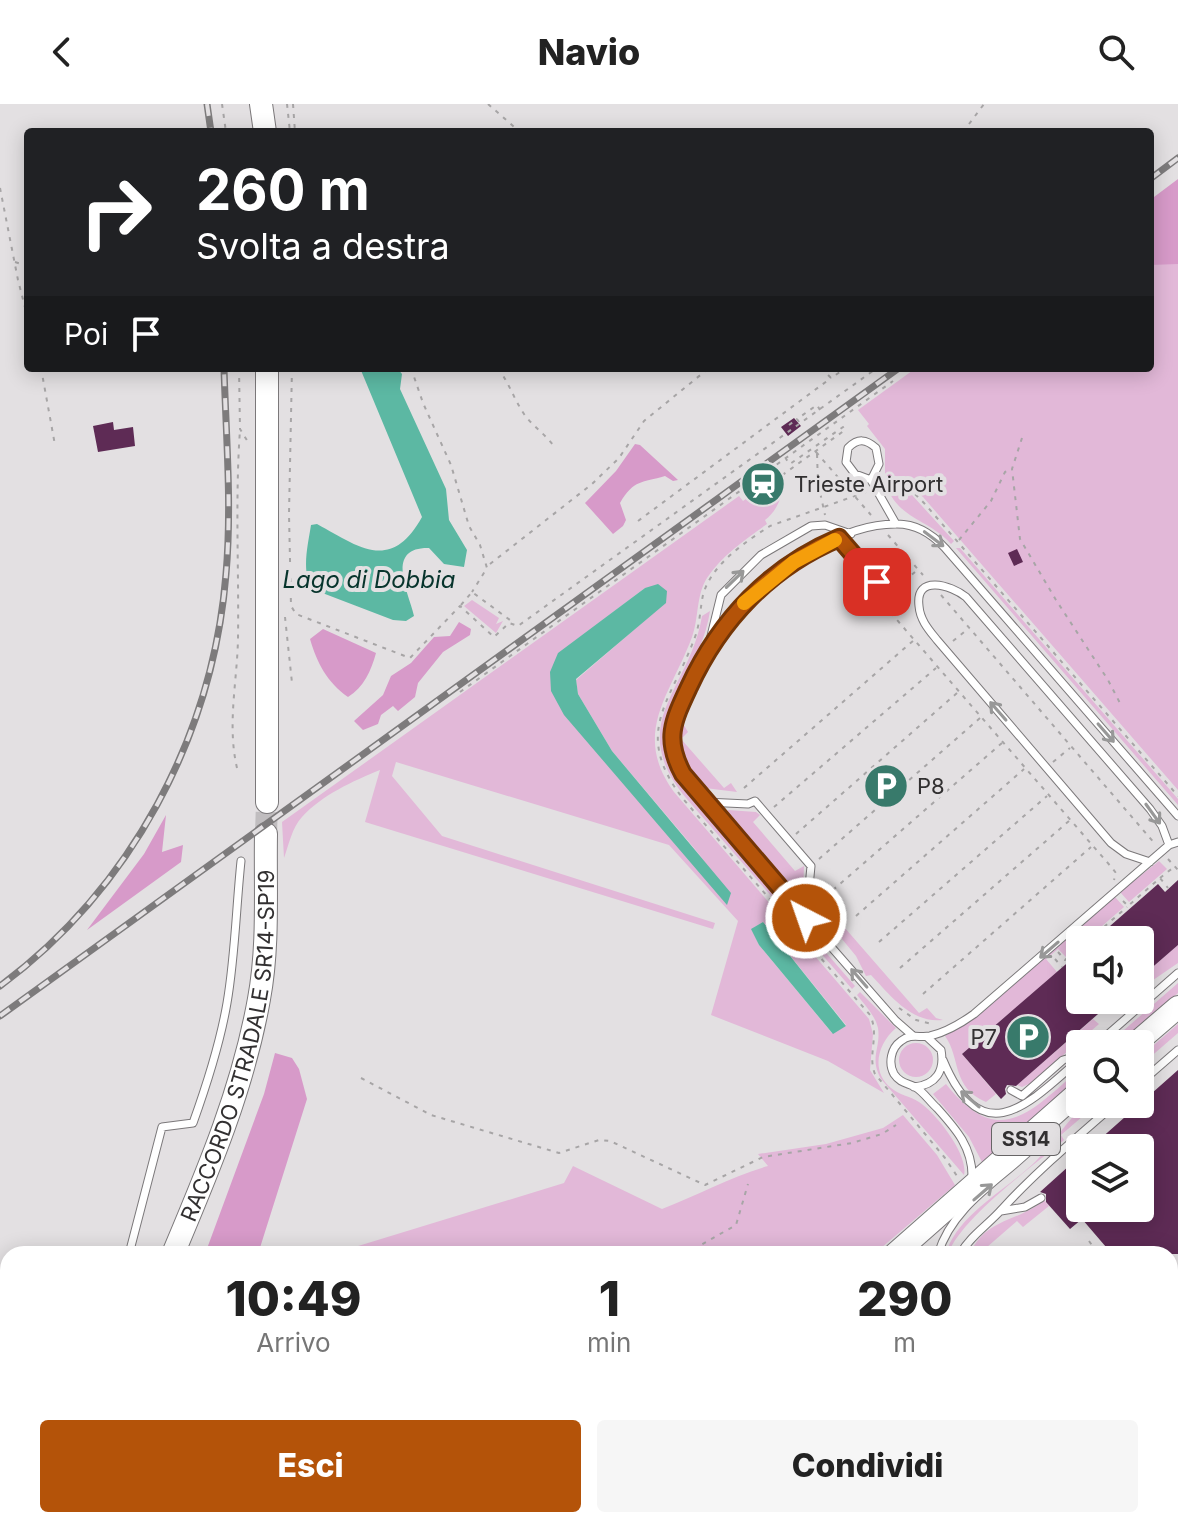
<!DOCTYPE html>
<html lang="it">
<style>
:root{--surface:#fff;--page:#f6f6f6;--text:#222;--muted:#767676;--accent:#b45309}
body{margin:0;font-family:Inter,sans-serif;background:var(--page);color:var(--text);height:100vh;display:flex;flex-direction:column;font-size:30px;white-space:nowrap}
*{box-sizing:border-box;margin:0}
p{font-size:26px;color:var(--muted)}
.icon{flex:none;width:44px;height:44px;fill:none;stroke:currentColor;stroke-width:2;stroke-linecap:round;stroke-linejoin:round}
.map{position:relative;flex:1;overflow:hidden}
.panel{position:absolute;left:0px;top:1142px;width:1178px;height:282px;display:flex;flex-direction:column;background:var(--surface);border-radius:24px 24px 0 0;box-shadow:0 4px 20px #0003}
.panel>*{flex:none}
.hud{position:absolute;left:24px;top:24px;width:1130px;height:244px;border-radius:8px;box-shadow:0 4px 20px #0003;background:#202124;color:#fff;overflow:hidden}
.tools{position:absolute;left:1066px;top:822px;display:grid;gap:16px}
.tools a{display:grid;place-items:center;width:88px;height:88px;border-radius:8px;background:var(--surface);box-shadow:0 4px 20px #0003;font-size:40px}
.pin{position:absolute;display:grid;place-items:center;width:68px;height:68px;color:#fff;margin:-34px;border-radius:16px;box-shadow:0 4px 12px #0006}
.me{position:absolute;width:88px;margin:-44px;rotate:319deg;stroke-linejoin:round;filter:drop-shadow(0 0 6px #0008)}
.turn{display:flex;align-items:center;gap:28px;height:168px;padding:0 40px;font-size:36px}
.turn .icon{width:104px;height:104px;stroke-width:2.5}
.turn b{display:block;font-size:56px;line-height:68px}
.then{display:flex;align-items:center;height:76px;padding:0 40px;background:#0003;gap:16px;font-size:30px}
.eta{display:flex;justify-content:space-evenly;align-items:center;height:136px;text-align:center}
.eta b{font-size:48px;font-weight:800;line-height:56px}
.cta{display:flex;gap:16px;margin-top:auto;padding:16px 40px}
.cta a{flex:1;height:92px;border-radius:8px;background:var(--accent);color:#fff;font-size:32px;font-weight:800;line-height:92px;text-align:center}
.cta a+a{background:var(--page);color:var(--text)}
header{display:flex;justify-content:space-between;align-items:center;height:104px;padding:0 40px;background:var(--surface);font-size:36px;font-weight:800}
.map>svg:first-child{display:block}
.green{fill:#e2b8d8;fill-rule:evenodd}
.forest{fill:#d79ac9}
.water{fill:#5cb8a3}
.building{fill:#5e2b55}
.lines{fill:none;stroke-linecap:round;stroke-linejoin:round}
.primary-tunnel{stroke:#c0bdbf;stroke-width:22;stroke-dasharray:22 11;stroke-linecap:butt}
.service-casing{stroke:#7b787a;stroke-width:9}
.primary-casing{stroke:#7b787a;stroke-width:24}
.path{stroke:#a7a5a6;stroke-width:2;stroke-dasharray:4 6;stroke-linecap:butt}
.service{stroke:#fff;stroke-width:7}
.primary{stroke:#fff;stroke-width:22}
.rail-casing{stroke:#7d7b7c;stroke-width:7}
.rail{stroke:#e3e0e2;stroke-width:4;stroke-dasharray:12;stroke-linecap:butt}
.oneway{stroke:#989898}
.route-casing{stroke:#753606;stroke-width:20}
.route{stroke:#b45309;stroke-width:14}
.slow{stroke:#f59e0b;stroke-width:14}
.labels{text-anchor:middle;stroke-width:8;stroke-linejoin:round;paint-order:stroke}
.shield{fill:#e3e0e2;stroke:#676566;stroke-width:2}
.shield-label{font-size:20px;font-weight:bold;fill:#323031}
.poi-label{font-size:22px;fill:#323031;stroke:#e3e0e2;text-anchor:start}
.street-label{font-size:22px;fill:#323031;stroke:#e3e0e2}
.water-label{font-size:24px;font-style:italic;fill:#07342c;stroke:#e3e0e2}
</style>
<header><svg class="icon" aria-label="back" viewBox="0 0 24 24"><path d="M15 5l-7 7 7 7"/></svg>Navio<svg class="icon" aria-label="search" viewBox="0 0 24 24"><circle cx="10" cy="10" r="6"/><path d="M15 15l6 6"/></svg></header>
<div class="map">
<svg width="1178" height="1423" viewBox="0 0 1178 1423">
<rect width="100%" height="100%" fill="#e3e0e2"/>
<path class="green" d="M1167,158L1178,160V686L923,393L909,383L885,377V345L867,322L869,320L858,306L916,264H1150V161Z
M782,375C784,391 777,407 765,416L767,420C746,435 721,452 707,474C696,491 699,514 692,533C671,590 631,629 674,688L869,915L873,930L870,966L884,989L828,957L711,911L738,817L669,741L396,658L392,672L442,732L715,819L713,825L365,718L380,666C353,677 322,691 302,713C292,724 289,740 284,754L282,718L739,392L743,397L768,379L771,383ZM645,484L665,499L576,576L578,590L612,647L705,757L551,586L559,549ZM763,818L846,921V922L832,929L759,841L752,825Z
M887,384L912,391L954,437L951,440C930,416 901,416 887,384Z
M956,444H960L1178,695V701Z
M472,496L499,514L496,520L503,517L496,529L464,502Z
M710,507C699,581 628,617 690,692L855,882L852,885L686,694C624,619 690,586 702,512Z
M682,618L688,628L681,635L724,684L731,679L737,688L705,684C685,668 674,643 682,618Z
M728,706L756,708L760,711L753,718L795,767L804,762L803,788H794L726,710Z
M1159,757L1167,765L1129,798L1120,788Z
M823,784L831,793L824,800L919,909L927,904L936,914L943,916C912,920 890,891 871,871L866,872L856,852L823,812L821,803Z
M1115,793L1124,803L1086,836H1080V841L1066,853L1058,845L1046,855L1057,868L962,950L996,990L986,998C951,983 961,954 945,932L978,912Z
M1178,841V859L1140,885V874Z
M1178,879V889L1119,940H1108Z
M860,888L896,924C878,939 870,967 891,984C899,991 910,992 919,998C936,1009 969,1051 964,1071L881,975C869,953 881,945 878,924C875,911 864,900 857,891Z
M1093,915L1099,920L1031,979L1022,983L1017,981Z
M1178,920V929L1140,962V953Z
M899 956a17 17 0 1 1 34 0a17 17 0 1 1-34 0Z
M1080,965V974L982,1058L969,1033L933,990L946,980C999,1047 1030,1008 1080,965Z
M1086,1000H1097L1061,1031L1064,1036C1033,1062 961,1114 948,1150H946C956,1111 1009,1084 1036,1057C1054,1039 1066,1017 1086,1000Z
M903,1011L937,1051L955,1081L874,1150H332L564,1079L573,1062L662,1105C698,1091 732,1072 768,1062L758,1050L826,1040L883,1024Z
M1044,1096L1049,1102L1023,1123L1017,1117L979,1150H970C985,1114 1019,1118 1044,1096Z
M430,1416H565L557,1423H435Z
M993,1416H1028L1024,1423H985Z
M1044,1416H1085L1091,1423H1039Z"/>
<path class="forest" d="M1178,75V160L1150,161V96Z
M635,340L640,341L678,376L673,377L665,372C642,379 634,375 620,399L626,416L623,422L613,430L585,399L616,367Z
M459,518L471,525L470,531L443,548L418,579L415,593L398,607L393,602L381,611L378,620L363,626L354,617L383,591L391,572L411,559L434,533L450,532Z
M323,525L376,549C371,567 364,583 348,593C327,578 317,559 310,535Z
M166,711L162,748L183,741L181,758L87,826L144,750Z
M275,949L292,954L299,965L307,995L258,1150H205L264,990Z"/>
<path class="water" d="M360,264H397L402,270L400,285L446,385L449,416L467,446L464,463L444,460L429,444C384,443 409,489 414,512L406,517L393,516L312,485C301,467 308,441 311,421L317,420C359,443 391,469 422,413Z
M658,480L667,487L666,499L576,575L578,590L612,647L731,789L727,801L564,611L551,587L550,568L558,549L645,484Z
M763,818L846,922L833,930L759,841L751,825Z"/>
<path class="building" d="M794,314L801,322L788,332L781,323Z
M113,318L114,326L133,323L135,342L98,348L93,322Z
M1017,445L1023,458L1014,462L1008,449Z
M1178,776V841L1140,874V836H1094L1158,780L1165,788Z
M1080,848V896H1114L1016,982L1007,981L1005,985L1006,990L1001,995L962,950Z
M1178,966V1150H1112L1082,1115L1070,1125L1046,1098V1090L1040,1088L1080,1052V1104H1140V1044H1090Z"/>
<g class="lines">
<path class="primary-tunnel" d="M266,730L267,698"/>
<g class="service-casing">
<path id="service" d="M871,376L855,370L846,358L848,344C858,334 866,335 876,344L879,360L871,376L896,420
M839,434L877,478
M709,540L721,491L761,451L811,422L825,421L851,430
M705,698L748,700L755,697L811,762L806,814
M1150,758L1126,750L1111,739L937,536C929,526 920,516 919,502C915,470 951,481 966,493L1150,705L1162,722L1169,741
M912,931L896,917L692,684C681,669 672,653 672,634C671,617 680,603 687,588C701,556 718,526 743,500C778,463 844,419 897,420C916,420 933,431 945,444L1178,712
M1097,940L1178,869
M943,956C982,1050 1029,1000 1080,955
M1140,979L1178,946
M914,983C936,981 945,967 941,946L927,933
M1011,986L1022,992L1063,956L1080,951
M972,1074C973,1044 956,1025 937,1004C930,998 923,987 915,983C907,979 900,979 894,970C888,959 891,944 901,937C911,929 919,934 930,932C947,928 960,920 974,910L1169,741L1178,738
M1001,1107L1025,1103L1041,1094
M129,1150L162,1023L193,1019C207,980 220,940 227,899C235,853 236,805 241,757
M938,1150C955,1094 1015,1069 1050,1026
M960,1150C971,1131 988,1121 1002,1105C1037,1067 1076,1034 1115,1000
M1170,1257L1178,1251
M1122,1416L1128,1423
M1168,1416L1172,1423
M31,1423L35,1416
M594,1423L603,1416
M1032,1423L1035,1416"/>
</g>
<g class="primary-casing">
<g id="primary">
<path d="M261,0L265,28"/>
<path d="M267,698V264"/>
<path d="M1135,940L1178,903"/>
<path id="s1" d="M173,1150C208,1067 243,985 259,895C269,841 265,785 266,730"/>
<path d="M895,1150L1080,987"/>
<path d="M121,1416L123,1423"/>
<path d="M580,1423L588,1416"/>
</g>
</g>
<path class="path" d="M222,0L226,28
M287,0L290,28
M293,0L295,28
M488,0L520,28
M963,28L984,0
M0,84L18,176L28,215
M15,158L28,162
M41,264L55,341
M239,264L240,325L248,338
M292,264L289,410L291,502L296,510L410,554L460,502L494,533L509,519L518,522L877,264
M411,264L423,299L451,361L469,422L480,441L487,464L472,488
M498,264C509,279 514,295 524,310C533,323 547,331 555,344
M821,264L831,274L846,264
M799,318L797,315L817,301L820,306
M789,321L797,315
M1022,334L1012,365L1020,435L1056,496L1108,576L1121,601
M816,348L871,411
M817,350L818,379L825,411
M774,377L845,326L843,323L790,360L786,355
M887,382L912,387L924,399L1178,692
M866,388L770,422C745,438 711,461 703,491C700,505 700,520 695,533C671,599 631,628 684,696L870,911C880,932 867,950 875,970L945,1054L957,1072
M638,417L831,274
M888,431L923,471
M959,436L991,397L1005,368L1011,365
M490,460L592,380L619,354L644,317L709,264
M871,486L1113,765L1116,769L1114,776
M941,491L1156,741
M882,497L916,467
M461,501L472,488L514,519
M285,513L292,579
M953,537L969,524
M460,588L893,277
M1053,658L1070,644
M237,664C227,621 237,579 238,535C239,466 235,395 240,326
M744,684L914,536
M774,703L936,564
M796,730L957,589
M819,755L980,614
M1168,755L1178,766
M1160,774L1174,763
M833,786L1002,639
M1123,797L1128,802L1160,774L1168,784
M856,812L1024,665
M1089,836L1127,803
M879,838L1047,692
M1058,848L1065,856L1080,843
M1055,855L1062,863
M900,864L1069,717
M923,890L1091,743
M899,904L916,916L932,920
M361,974L431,1011L559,1049L599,1036L610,1037L705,1081L763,1053L852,1039L882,1030L896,1021
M1118,1010L1122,1015
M1089,1137L1094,1144V1150
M685,1150L736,1121L748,1080
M294,1416L313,1423
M420,1416L426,1423
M58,1423L62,1416"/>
<use href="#service" class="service"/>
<use href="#primary" class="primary"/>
<g class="rail-casing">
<path id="rail" d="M207,0L211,28
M1150,75L1178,54
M0,882C131,785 213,632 226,470C232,402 226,332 224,264
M0,912L899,264"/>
</g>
<use href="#rail" class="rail"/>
</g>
<defs><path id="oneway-shaft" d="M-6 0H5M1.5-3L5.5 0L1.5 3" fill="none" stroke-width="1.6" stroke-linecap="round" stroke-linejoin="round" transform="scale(2)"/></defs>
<g class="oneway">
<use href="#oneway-shaft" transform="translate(934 435) rotate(37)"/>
<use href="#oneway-shaft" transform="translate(735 475) rotate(-44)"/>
<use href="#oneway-shaft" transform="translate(998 607) rotate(-131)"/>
<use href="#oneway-shaft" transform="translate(1106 629) rotate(49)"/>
<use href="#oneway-shaft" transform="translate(1153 710) rotate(54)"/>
<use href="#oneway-shaft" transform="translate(1049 846) rotate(139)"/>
<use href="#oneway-shaft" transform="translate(859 874) rotate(-131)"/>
<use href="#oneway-shaft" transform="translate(970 995) rotate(-139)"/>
<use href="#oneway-shaft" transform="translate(983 1088) rotate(-41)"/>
</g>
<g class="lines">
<g class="route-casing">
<path id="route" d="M806,814L683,670C664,635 673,617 689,583C720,516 770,463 839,434L877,478"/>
</g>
<use href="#route" class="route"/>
<path class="slow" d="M744,499L794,458L835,436"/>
</g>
<defs>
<g id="station-disc" transform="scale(2.3)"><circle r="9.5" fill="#387a6b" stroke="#e3e0e2"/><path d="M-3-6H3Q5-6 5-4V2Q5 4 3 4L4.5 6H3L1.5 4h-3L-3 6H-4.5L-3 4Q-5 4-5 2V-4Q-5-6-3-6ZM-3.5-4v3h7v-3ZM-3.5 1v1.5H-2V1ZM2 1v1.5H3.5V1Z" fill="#fff"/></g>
<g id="parking-disc" transform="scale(2.3)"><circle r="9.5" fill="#387a6b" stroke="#e3e0e2"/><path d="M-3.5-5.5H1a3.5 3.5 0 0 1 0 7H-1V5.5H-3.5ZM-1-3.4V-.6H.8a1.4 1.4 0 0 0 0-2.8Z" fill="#fff"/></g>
</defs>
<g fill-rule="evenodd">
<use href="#station-disc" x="763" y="380"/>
<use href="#parking-disc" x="886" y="682"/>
<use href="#parking-disc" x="1028" y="933"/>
</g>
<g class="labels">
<rect class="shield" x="992" y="1019" width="68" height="32" rx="6"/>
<g class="shield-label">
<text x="1026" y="1042">SS14</text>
</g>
<g class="poi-label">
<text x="794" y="388">Trieste Airport</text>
<text x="917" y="690">P8</text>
<text x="997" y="941" text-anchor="end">P7</text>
</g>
<g class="street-label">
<text dy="8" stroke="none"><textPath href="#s1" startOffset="218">RACCORDO STRADALE SR14-SP19</textPath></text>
</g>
<g class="water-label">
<text x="369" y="484">Lago di Dobbia</text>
</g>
</g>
</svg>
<div class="tools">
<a><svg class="icon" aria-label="sound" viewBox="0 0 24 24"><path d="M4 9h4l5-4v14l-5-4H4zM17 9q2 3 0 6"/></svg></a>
<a><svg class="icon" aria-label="search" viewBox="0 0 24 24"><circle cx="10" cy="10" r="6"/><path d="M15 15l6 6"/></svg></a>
<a><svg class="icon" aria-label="layers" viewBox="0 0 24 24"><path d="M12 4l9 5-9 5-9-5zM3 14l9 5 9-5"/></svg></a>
</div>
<div class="pin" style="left:877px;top:478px;background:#d93025"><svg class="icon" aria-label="arrive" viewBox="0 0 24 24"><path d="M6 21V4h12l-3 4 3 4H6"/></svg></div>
<svg class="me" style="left:806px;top:814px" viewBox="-20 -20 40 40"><circle r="17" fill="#b45309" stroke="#fff" stroke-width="3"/><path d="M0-11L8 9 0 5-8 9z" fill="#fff"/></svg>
<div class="hud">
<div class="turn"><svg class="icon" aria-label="right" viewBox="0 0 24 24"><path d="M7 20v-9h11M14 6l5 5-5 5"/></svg><div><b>260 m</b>Svolta a destra</div></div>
<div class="then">Poi<svg class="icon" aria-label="arrive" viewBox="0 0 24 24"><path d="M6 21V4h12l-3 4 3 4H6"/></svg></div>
</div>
<section class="panel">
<div class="eta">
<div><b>10:49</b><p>Arrivo</p></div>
<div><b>1</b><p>min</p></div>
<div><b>290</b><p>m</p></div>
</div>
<div class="cta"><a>Esci</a><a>Condividi</a></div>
</section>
</div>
